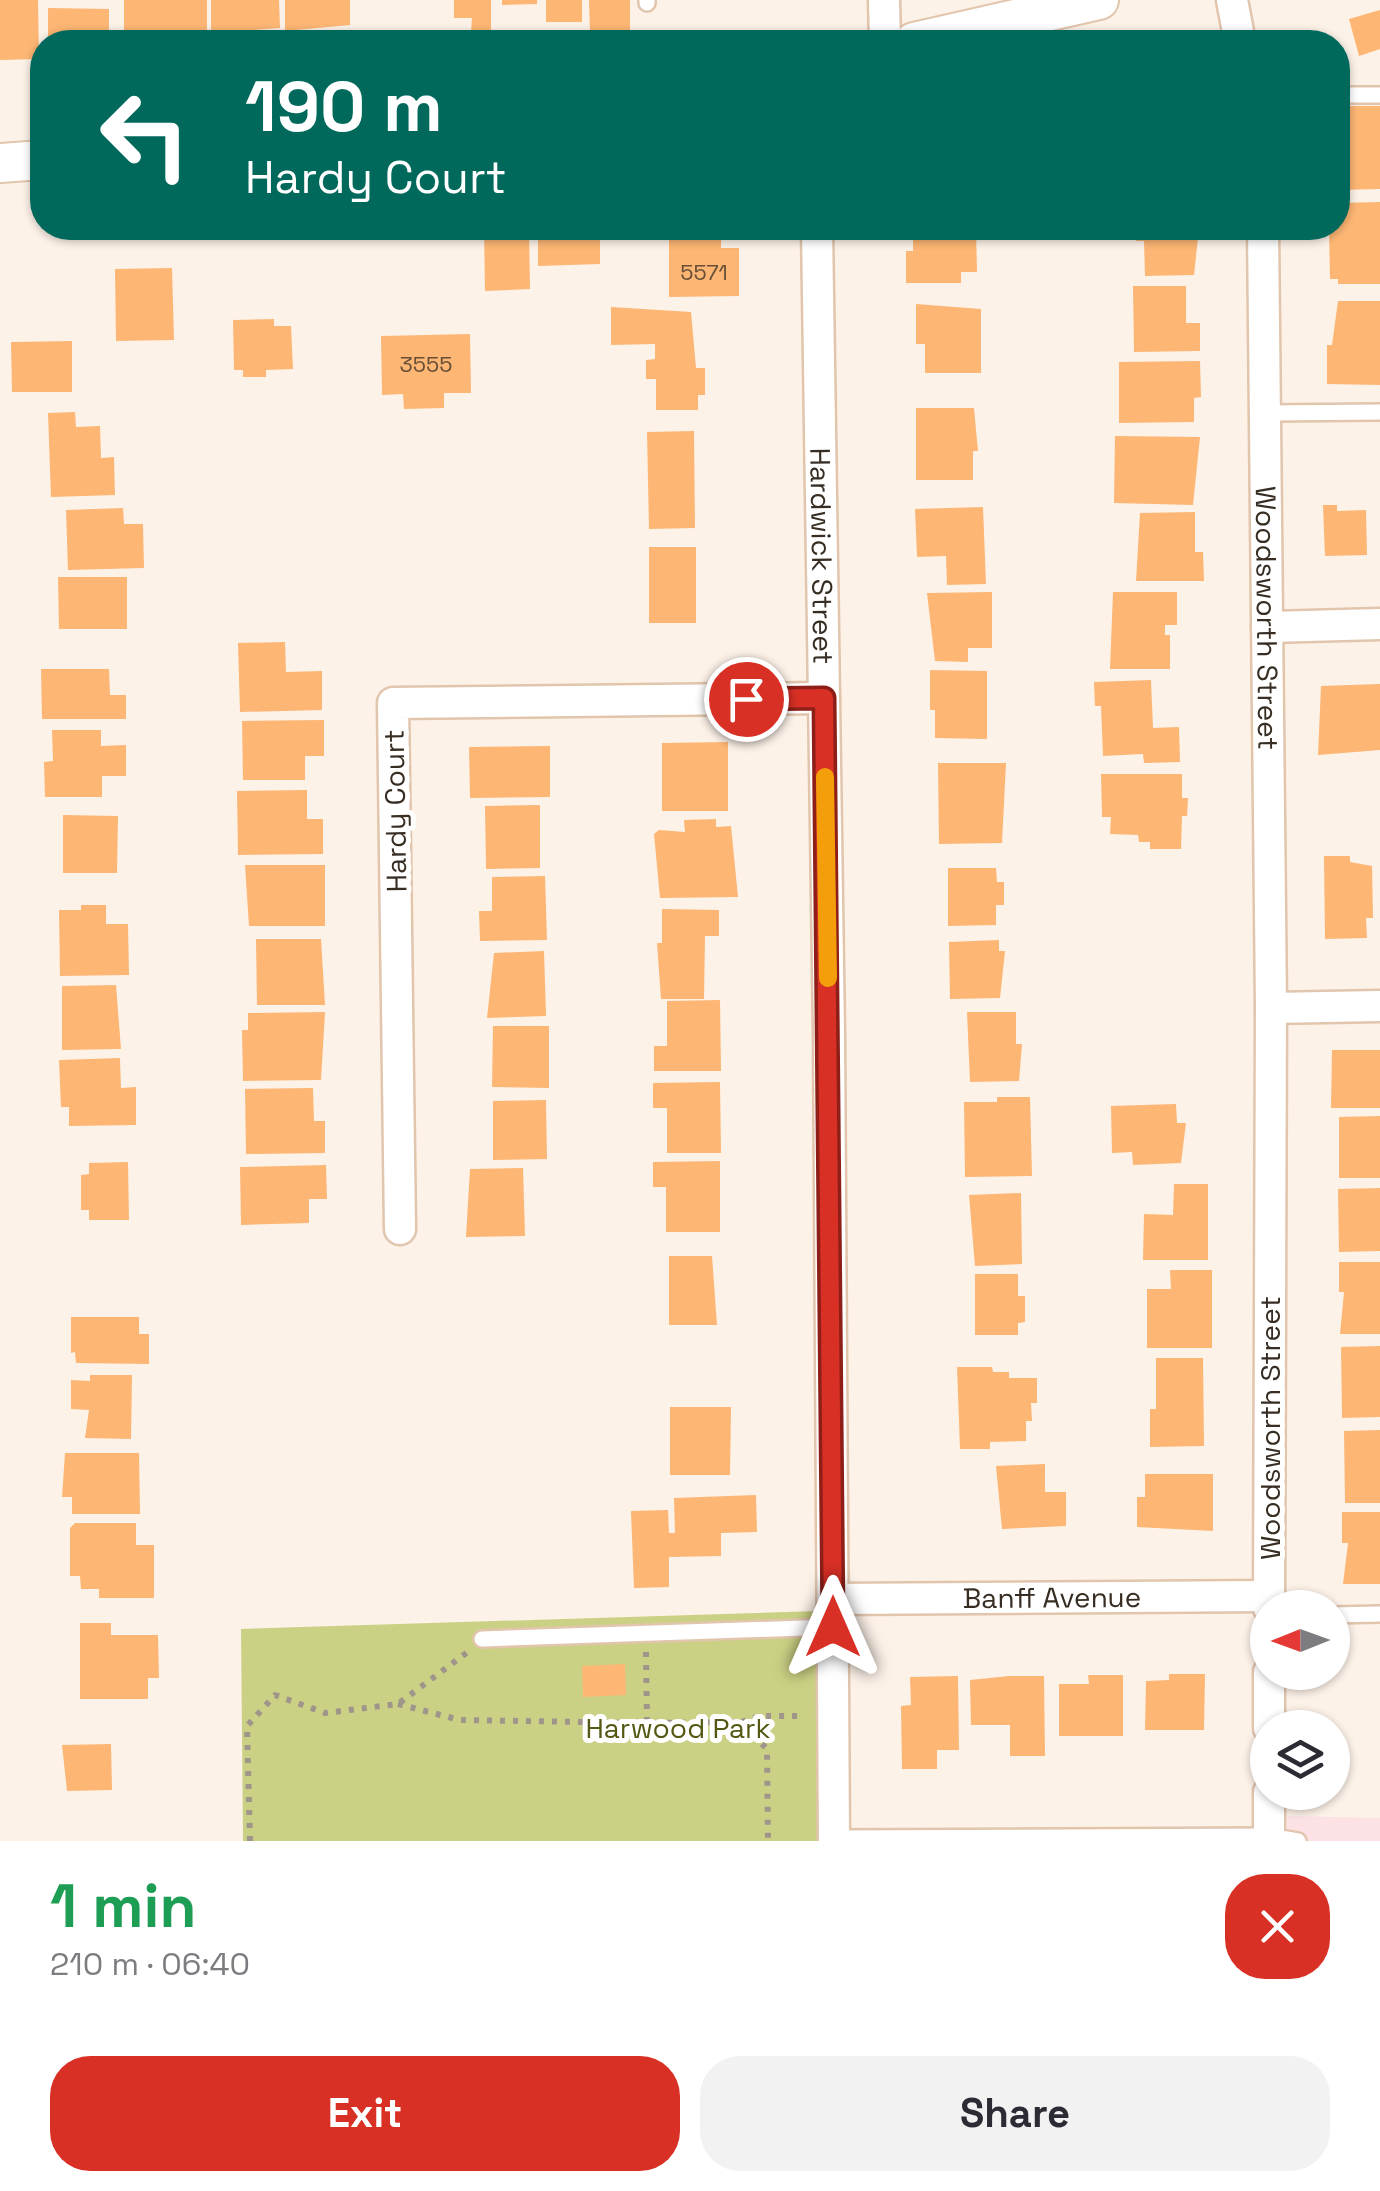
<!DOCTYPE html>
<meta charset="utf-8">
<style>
:root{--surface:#fff;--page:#f2f2f3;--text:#2b2b33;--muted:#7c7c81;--accent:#d93025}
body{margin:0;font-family:"Space Grotesk",sans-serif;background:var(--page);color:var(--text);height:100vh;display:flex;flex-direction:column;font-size:38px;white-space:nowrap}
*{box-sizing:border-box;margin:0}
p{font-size:32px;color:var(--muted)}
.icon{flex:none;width:55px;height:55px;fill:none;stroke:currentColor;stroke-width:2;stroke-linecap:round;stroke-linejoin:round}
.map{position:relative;height:1841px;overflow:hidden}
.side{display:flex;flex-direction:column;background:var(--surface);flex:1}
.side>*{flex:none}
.guide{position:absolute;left:30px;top:30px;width:1320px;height:210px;border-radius:40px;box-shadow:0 2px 8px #0004;background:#00695c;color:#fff;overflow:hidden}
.needle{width:65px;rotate:269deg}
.controls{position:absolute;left:1250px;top:1590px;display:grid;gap:20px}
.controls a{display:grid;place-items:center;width:100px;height:100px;border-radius:50%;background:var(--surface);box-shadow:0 2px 8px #0004;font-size:50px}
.pin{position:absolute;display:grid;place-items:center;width:85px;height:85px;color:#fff;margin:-42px;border:5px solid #fff;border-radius:50%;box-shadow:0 2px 10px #0007}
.me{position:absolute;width:110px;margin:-55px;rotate:0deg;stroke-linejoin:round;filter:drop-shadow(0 0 8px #0008)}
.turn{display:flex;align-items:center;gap:35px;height:210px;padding:0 50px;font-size:45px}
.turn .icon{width:130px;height:130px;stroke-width:2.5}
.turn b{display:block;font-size:70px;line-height:85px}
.round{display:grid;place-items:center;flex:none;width:105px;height:105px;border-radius:40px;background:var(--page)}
.head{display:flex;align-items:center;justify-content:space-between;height:170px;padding:0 50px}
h1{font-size:60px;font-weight:700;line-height:75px;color:#1e9e55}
.cta{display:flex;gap:20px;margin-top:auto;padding:20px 50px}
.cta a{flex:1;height:115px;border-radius:40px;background:var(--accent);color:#fff;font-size:40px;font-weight:700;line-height:115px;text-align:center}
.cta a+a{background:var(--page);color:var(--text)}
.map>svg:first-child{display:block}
.education{fill:#fde2e5}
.green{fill:#cbd184}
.building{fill:#fdb674}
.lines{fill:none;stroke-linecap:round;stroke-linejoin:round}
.service-casing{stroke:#e1c5ad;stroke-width:20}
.minor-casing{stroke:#e1c5ad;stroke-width:35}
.tertiary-casing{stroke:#e1c5ad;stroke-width:42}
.path{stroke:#a0958b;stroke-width:6;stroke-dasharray:5 8;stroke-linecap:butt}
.service{stroke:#fff;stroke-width:15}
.minor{stroke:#fff;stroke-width:30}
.tertiary{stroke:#fff;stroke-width:38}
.route-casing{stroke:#8d1f18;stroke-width:25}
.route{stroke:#d93025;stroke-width:18}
.slow{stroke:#f59e0b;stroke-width:18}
.labels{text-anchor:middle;stroke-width:10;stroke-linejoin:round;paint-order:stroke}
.number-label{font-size:22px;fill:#684f37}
.street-label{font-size:28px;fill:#372d23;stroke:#fff}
.park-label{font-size:28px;fill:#555813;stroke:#fff}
</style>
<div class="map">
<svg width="1380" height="1841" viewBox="0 0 1380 1841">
<rect width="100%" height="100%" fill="#fdf2e8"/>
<path class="education" d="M1287,1816L1380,1818V1841H1287Z"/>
<path class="green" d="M818,1611L820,1841H243L241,1629Z"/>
<path class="building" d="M0,0H38L39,59L0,60Z
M124,0H207V42H124Z
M211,0H279L280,28L211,33Z
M285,0H350V25L285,31Z
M454,0H491V32H471L472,18H454Z
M502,0H537V4L502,5Z
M546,0H582V22H546Z
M589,0H630V33L590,34Z
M48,8L109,9V42H48Z
M1380,10V49L1359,56L1349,19Z
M1338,106H1380V189L1338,190Z
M1380,202V284H1338V279H1330L1329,228H1338V203Z
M484,228H529L530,289L485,291Z
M538,228H600V264L538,266Z
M913,228H976L977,272H961V283H906V251H913Z
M1136,228H1199L1194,275L1145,276L1144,241H1136Z
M669,234H721V248H739V296L669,297Z
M172,268L174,340L116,341L115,269Z
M1133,286H1186V323H1200V351L1134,352Z
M1338,301H1380V385L1327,384V345H1332Z
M916,304L981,309V373H925V344H916Z
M611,307L691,312L696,368H705V395H698V410H656V379H646V360L655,359V344L611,345Z
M274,319V326H291L293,369L266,370V377H243V370H234L233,320Z
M470,334L471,393H444V408L404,409L403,394L382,395L381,336Z
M72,341V392H12L11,342Z
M1200,361L1201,397L1194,398V422L1119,423V362Z
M916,408H974L978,451H973V480H916Z
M75,412L76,427L100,426L101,458L114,457L115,495L51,497L48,413Z
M694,431L695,528L649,529L647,432Z
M1115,436L1200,437L1193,505L1114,503Z
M1323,505H1337V511L1366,510L1367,555L1325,556Z
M983,507L986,584L947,585L946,556L917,557L915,509Z
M123,508L124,524H143L144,568L68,570L66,510Z
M1195,512V552H1203L1204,581H1136L1140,513Z
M649,547H696V623H649Z
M58,577H127V629H59Z
M992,592V648H968V662L935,661L927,593Z
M1113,592H1177V625H1165V635H1170V669H1110Z
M285,642L286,672L322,671V710L240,712L238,643Z
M41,669H109L110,695H126V719H42Z
M930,670L987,671V739L935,738V710H930Z
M1151,680L1153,728L1179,727L1180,762L1144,763L1143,754L1103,756L1101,706H1095L1094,682Z
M1380,684V750L1318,755L1321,686Z
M324,720V756H305V780H243L242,721Z
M52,730H101V746L126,745V776H102V797H45L44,762L53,761Z
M728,742V811H662V743Z
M550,746V797L470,798L469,747Z
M938,763H1006L1002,843L939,844Z
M1101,774H1182V798H1188L1187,816H1182L1181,849H1150V842H1139L1138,835L1110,834L1111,817H1102Z
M307,790V819H323V854L238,855L237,791Z
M540,805V868L486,869L485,806Z
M63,815L118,816L117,873H63Z
M716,819V827L731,826L738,897L660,898L654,834L659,830L685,832L684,820Z
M1324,856H1350V862L1372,866L1373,918H1366L1367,938L1325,939Z
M245,865H325V926H249Z
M948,868H996L997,882H1004V905H996V925L948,926Z
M545,876L547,940L480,941L479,911H492V877Z
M81,905H106V924H128L129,975L60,976L59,910H81Z
M662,909L719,910V936H705L704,999H661L657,943H662Z
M256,939H321L325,1005H257Z
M999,940V951H1005L1000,998L950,999L949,942Z
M544,951L546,1016L487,1018L494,953Z
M116,985L121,1049L62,1050V986Z
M720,1000L721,1071H654V1046H667V1001Z
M325,1012L321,1080L243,1081L242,1030H248V1013Z
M967,1012H1016V1044H1022L1019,1081L970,1082Z
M493,1026H549V1088L492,1087Z
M1332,1050H1380V1108H1331Z
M120,1058L121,1088L136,1087V1125L69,1126V1107H61L59,1060Z
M720,1082L721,1153H667V1108H653V1083Z
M313,1088L314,1121H325V1153L246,1154L245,1089Z
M997,1097H1030L1032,1176L965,1177L964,1102H997Z
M546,1100L547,1159L493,1160V1101Z
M1176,1104L1177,1123H1186L1181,1163L1133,1165L1132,1152L1112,1153L1111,1106Z
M1380,1116V1178H1339V1117Z
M720,1161V1232H666V1187H653V1162Z
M128,1162L129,1220H89V1210H81V1175L89,1174V1163Z
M326,1165L327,1199H309V1223L241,1225L240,1167Z
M523,1168L525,1236L466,1237L470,1169Z
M1174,1184H1208V1260H1143L1144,1214L1173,1215Z
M1380,1188V1251L1339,1252L1338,1189Z
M1021,1193L1022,1264L975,1266L969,1195Z
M669,1256H712L717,1325H669Z
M1339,1262H1380V1334H1340L1344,1292H1339Z
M1170,1270H1212V1348H1147V1289H1171Z
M975,1274H1018V1296H1025V1322L1018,1323V1335H975Z
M71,1317H139V1334H149V1364L76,1363L75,1352L71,1353Z
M1380,1346V1417L1342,1418L1341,1347Z
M1156,1358H1203L1204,1446L1150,1447V1409H1156Z
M957,1367H992L993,1372H1009V1378H1037V1403H1031L1032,1421H1026V1441L990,1442V1449H960Z
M90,1375H132L131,1439L85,1438L89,1410L71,1409V1380L90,1381Z
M670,1407H731L730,1475H670Z
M1380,1430V1503H1345L1344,1431Z
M65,1453H139L140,1514H72V1497H62Z
M1045,1464V1492H1066V1526L1002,1529L996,1466Z
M1145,1474H1213V1531L1137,1527V1497H1145Z
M756,1495L757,1532L721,1533V1556L669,1557V1587L634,1588L631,1511L668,1510L669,1533H675L674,1498Z
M1342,1512H1380V1584H1343L1348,1543H1342Z
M75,1523H136V1545H154V1598H99V1589H81L80,1576H70V1528Z
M80,1623H111V1635H158L159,1678H148V1699H80Z
M625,1664L626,1695L583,1697L582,1666Z
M1169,1674H1205L1204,1730H1145L1146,1681L1169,1680Z
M1088,1675H1123V1736H1059V1684H1089Z
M958,1676L959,1750H937V1769H902L901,1706L911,1705L910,1677Z
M1009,1676H1044L1045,1756H1010V1725H971L970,1680Z
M111,1744L112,1790L67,1791L62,1745Z"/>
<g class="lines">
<g class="service-casing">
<path id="service" d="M647,0V3
M1338,95H1380
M1267,413L1380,412
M1332,1615L1380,1614
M482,1639L833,1627
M834,1838L1269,1836L1298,1841"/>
</g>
<g class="minor-casing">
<g id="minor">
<path d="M884,0L885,42"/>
<path d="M1232,0L1240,42"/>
<path id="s1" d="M817,228L829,1032L834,1841"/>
<path id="s2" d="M1263,228L1271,1008L1269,1608"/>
<path d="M1267,627L1380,624"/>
<path d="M1271,1008L1380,1006"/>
<path d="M400,1229L393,703L824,698"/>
<path id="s3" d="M834,1599L1269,1596"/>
<path d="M1269,1728V1672"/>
<path d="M1269,1841V1792"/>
</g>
</g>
<g class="tertiary-casing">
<path id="tertiary" d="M914,42L1099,0
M0,163L42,160"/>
</g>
<path class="path" d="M646,1652L647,1723L740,1722L767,1749L768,1841
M398,1704L460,1720L647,1723
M741,1722L760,1716H803
M250,1841L247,1726L275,1695L325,1713L398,1704L469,1651"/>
<use href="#service" class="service"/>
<use href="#minor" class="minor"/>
<use href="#tertiary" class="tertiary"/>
</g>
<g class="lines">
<g class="route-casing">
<path id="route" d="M746,699L824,698L833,1627"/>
</g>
<use href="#route" class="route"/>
<path class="slow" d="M825,777L828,978"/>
</g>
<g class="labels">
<g class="number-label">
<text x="704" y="280">5571</text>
<text x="426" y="372">3555</text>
</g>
<g class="street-label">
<text dy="10" stroke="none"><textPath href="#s1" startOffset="328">Hardwick Street</textPath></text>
<text dy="10" stroke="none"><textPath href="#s2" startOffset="390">Woodsworth Street</textPath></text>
<text transform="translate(395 811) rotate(-91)" y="10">Hardy Court</text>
<text transform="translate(1270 1428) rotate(-90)" y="10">Woodsworth Street</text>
<text dy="10" stroke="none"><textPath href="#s3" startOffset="218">Banff Avenue</textPath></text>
</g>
<g class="park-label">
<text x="678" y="1738">Harwood Park</text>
</g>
</g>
</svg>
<div class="controls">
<a><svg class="needle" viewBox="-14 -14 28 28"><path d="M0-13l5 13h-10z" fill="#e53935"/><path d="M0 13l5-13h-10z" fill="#7c7c81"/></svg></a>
<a><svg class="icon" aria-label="layers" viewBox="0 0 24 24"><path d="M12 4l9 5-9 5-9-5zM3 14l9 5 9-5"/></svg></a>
</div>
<div class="pin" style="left:746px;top:699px;background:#d93025"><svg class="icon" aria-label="arrive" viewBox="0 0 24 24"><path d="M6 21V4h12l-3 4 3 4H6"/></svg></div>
<svg class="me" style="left:833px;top:1627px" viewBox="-20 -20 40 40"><path d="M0-17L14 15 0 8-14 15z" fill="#d93025" stroke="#fff" stroke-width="4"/></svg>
<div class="guide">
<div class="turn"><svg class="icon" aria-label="left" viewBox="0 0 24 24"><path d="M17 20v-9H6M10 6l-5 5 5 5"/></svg><div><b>190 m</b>Hardy Court</div></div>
</div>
</div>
<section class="side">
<div class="head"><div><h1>1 min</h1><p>210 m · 06:40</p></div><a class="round" style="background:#d93025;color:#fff"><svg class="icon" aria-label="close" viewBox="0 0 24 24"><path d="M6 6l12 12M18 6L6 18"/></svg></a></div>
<div class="cta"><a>Exit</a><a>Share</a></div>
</section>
